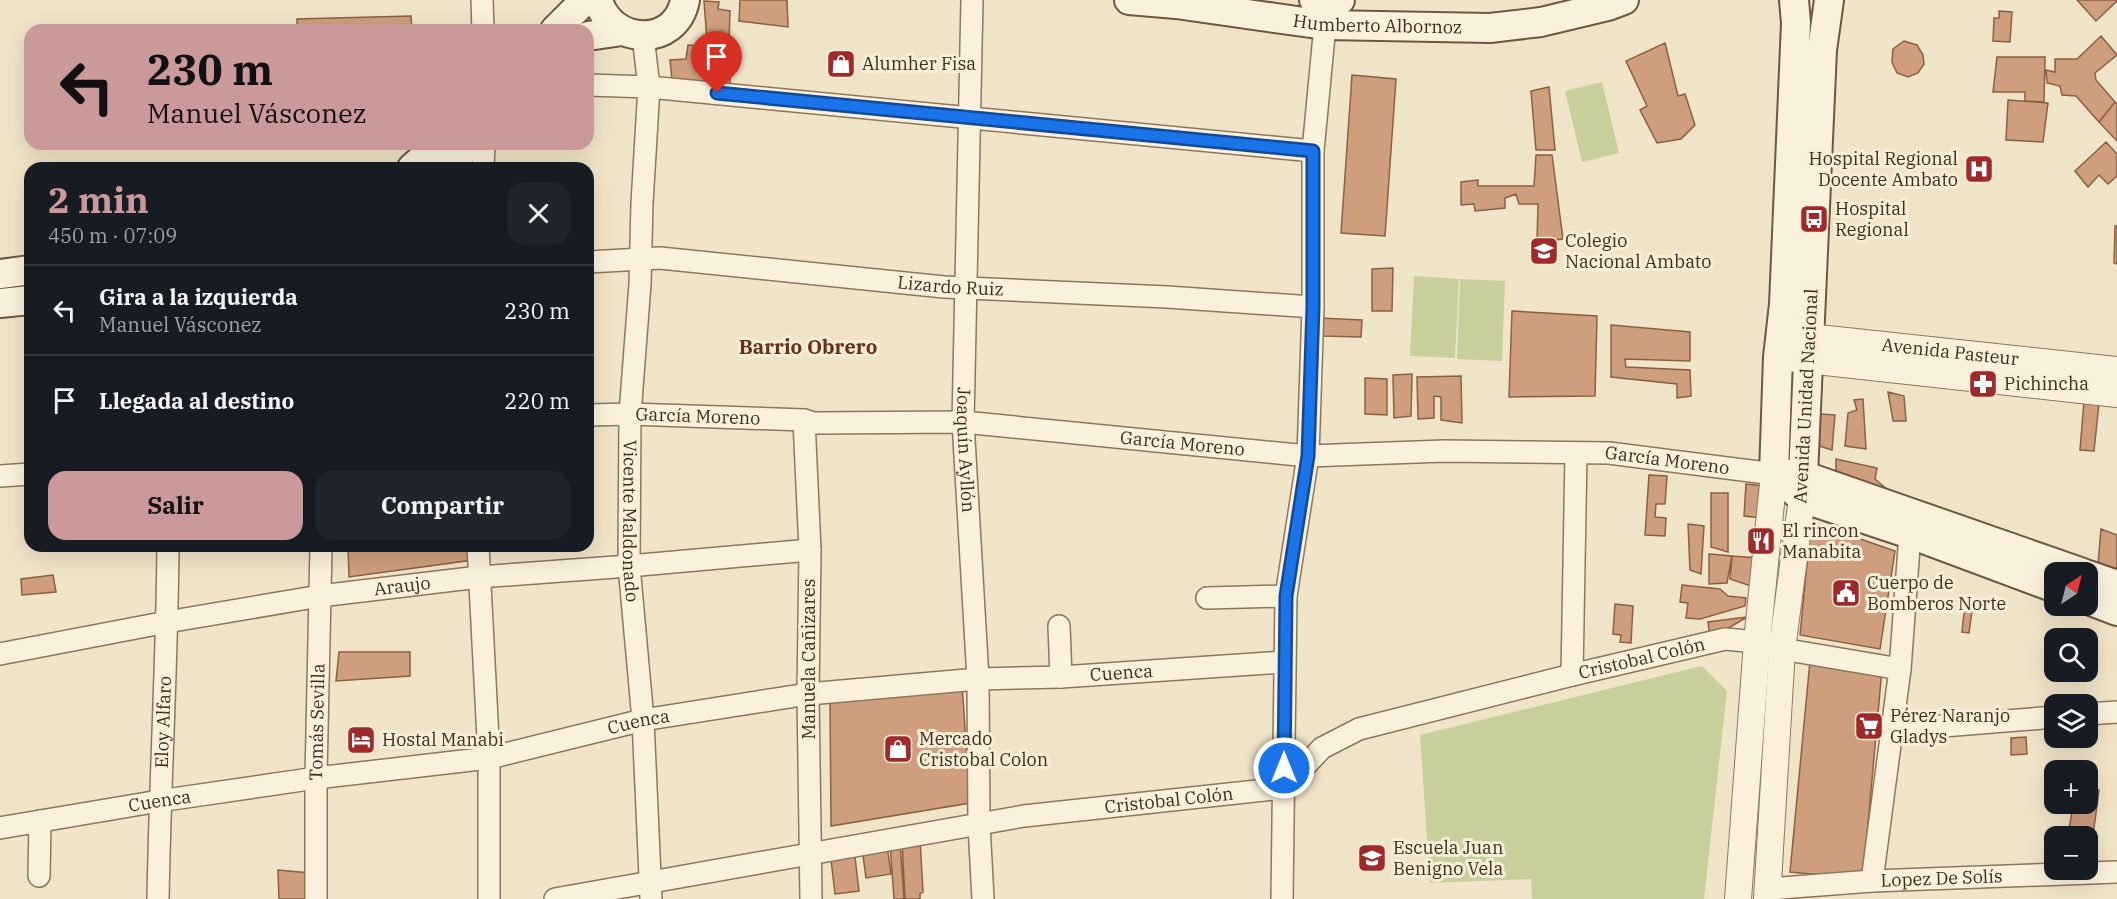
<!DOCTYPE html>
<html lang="es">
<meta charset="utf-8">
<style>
:root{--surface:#171b24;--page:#20242c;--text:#f1f3f6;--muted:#9ea1a6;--line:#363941;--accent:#cc999b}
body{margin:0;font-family:"IBM Plex Serif",serif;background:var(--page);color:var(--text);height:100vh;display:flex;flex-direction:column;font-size:22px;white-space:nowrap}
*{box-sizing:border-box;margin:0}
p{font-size:20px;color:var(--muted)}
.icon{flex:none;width:33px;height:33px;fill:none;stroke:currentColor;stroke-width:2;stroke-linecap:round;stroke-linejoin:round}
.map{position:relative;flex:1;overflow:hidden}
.panel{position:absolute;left:24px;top:162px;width:570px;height:390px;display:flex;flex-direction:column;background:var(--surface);border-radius:18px;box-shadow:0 6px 24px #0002}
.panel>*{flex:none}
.top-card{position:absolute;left:24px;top:24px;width:570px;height:126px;border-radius:18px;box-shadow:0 6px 24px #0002;background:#cc999b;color:#111;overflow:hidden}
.needle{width:39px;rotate:35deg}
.controls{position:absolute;left:2044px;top:562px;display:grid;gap:12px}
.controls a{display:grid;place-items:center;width:54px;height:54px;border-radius:12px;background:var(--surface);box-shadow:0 6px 24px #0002;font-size:30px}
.pin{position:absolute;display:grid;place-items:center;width:51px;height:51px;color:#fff;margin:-62px -26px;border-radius:50% 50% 50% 0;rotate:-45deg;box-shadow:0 0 6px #0007}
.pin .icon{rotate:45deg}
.me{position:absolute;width:66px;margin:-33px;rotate:0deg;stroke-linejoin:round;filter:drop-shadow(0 0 4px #0008)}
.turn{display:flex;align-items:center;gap:21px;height:126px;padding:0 24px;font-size:27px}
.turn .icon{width:78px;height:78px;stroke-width:2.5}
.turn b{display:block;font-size:42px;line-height:51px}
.round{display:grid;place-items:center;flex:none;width:63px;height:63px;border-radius:18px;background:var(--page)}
.headline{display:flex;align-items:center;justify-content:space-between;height:102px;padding:0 24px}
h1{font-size:36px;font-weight:800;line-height:45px;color:var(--accent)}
.button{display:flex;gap:12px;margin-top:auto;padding:12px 24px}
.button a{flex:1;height:69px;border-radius:18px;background:var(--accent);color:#111;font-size:24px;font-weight:800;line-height:69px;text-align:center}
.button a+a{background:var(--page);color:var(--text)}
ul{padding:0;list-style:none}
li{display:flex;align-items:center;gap:18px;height:90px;padding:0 24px;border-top:2px solid var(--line)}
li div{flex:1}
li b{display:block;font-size:22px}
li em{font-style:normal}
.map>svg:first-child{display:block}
.green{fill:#c9cf9b}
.building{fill:#cf9f7d;stroke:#8d5f41;stroke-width:1.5}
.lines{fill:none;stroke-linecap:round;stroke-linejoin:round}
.minor-casing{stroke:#8d765c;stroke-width:24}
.tertiary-casing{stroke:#8d765c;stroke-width:28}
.secondary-casing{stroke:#6f573f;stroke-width:32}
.minor{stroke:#faf1dc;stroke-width:21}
.tertiary{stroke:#faf1dc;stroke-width:26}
.secondary{stroke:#faf1dc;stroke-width:28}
.route-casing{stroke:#114b97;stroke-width:15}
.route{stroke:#1a73e8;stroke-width:10}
.labels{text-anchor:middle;stroke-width:6;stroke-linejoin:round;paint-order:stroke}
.street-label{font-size:18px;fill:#3d2e20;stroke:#f7eed8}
.poi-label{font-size:18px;fill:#3d2e20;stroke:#f7eed8;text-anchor:start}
.neighbourhood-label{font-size:20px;font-weight:bold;fill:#6b2e1e;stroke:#f7eed8}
</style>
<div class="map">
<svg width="2117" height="899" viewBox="0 0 2117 899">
<rect width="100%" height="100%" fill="#f0e4c8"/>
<path class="green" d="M1602,82L1619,153L1582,162L1565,91Z
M1414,276L1459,279L1455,358L1410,356Z
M1460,279L1505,281L1502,361L1457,359Z
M1702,666L1727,691L1704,899H1532L1531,879L1430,883L1420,735Z"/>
<path class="building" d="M740,0H787L788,27L739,21Z
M2077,0H2117V1L2096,21Z
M704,1L719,2L718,9L730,11L729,44L707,41Z
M1999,11L2012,12L2010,42L1993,41L1994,18H1999Z
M411,16L412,30H297V19Z
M2101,36L2117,55L2095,73L2096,80L2115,102L2099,122L2076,96L2062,95L2060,86L2047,83L2046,70L2055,72V59H2077Z
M1904,41L1917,45L1923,55L1924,64L1918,73L1908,77L1897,73L1892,62L1893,49Z
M1665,43L1678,96L1685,94L1695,125L1681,139L1657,143L1640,110L1647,106L1626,61Z
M688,45L730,49V84L672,80L670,60L686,59Z
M1997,57H2045L2044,102L2025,101V92H1993Z
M1352,75L1396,79L1385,236L1341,233Z
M1549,87L1555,150H1536L1531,91Z
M2008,100L2048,103L2043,142L2006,140Z
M2115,102L2117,104V141L2099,122Z
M2106,142L2117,154V176L2108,184L2099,175L2088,187L2075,171Z
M1536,155H1552L1563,239L1537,242L1538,204H1519L1516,194L1505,198V208L1475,211L1474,204L1461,205V182L1478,180V186H1534Z
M2115,226H2117V264L2114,263Z
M1393,268L1392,311H1372V269Z
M1512,311L1597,316L1595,396L1509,397Z
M1319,318L1362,320L1361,337L1322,336Z
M1611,325L1690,332V361L1625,359L1626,367L1690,370L1691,396L1677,398V384L1611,377Z
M1412,374L1411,416L1394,418L1393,375Z
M1461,376L1462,423L1441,420V397L1434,396V418L1418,419L1417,377Z
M1365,378L1387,379V415L1365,414Z
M1888,392L1904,396L1906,421H1893Z
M1863,399L1866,449L1845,446L1848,413L1857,410L1854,400Z
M2084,401L2099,403L2094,451L2080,450Z
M1820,414L1835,415L1832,450L1819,446Z
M1836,459L1877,468L1875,479L1888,490L1836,471Z
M1649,475L1667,476L1665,504H1656L1655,517L1666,518L1665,536L1645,535Z
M1746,484L1764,486L1762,518L1744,516Z
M1711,493H1728V552L1711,547Z
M1811,522L1895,551L1880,649L1800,635Z
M1688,524L1704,526L1701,574L1690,570Z
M2101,529L2117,535V572L2098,564Z
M348,546H473V560L349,577Z
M1709,554L1732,556L1727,583L1709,584Z
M1732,556L1758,558L1757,588L1730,579Z
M53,575L56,592L22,595L21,579Z
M1682,585L1720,589L1728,596L1746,598L1745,606L1700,619L1686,618L1688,603L1680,602Z
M1965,603H1973L1969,633L1962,632Z
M1615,604L1633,606L1631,643L1620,642L1621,635L1613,634Z
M1747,617L1710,639L1708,622Z
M339,652H410V676L336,681Z
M1810,661L1882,669L1863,879L1790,872Z
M962,684L970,803L831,826L830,696Z
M2026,737L2027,754L2011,755V738Z
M2088,789L2099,790L2090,858H2088V837H2068L2073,804H2088Z
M920,839L923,892L920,894V899H905L902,840Z
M900,842L904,899H894L890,843Z
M887,845L891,874L866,878L862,848Z
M854,848L859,891L835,894L830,851Z
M278,870L310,873L307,899H279Z"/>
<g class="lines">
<g class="minor-casing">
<g id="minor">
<path d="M482,0L483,30"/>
<path id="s1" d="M972,0L963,422L978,679L979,825L983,899"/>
<path id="s2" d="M643,36L649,87L642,203L640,284L630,414L629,566L643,720L651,899"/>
<path d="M588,85L649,87L1313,151"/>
<path d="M483,168L484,144"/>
<path id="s3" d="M588,262L660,258L944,287L1167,297L1313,307"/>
<path id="s4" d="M588,415L630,414L804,420L814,423L963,422L1308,456L1444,451L1609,453L1774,474"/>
<path d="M804,420L810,550L808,694L811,899"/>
<path d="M0,476L30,474"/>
<path d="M478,546L489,758V899"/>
<path d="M1207,598L1286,596"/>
<path d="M1059,626L1061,677"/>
<path id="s5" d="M0,654L167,622L320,596L479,577L629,566L810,550"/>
<path d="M1572,675L1576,453"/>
<path d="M2088,714L2117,712"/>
<path d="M1893,730L2055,717"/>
<path id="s6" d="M0,828L159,801L316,778L489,758L643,720L808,694L978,679L1061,677L1284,662"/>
<path d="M39,876L40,821"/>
<path d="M1872,881L1900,669L1910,534"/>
<path id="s7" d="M1768,889L1872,881L2117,872"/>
<path id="s8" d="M158,899C160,781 167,664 168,546"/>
<path id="s9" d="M316,899V778L321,546"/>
<path id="s10" d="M555,899L1024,816L1284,788L1322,748L1359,729L1572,675L1725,639L1757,642L1782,649L1900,669"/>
<path d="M1282,899L1286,596L1308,456L1313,307V151L1325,25L1323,11"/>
</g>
</g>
<g class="tertiary-casing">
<g id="tertiary">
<path id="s11" d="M1781,334L2117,370"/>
<path d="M1789,358L2117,394"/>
<path d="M1738,899L1757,642L1774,474"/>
<path d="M1767,899L1782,649L1802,498"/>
</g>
</g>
<g class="secondary-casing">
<g id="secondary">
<path d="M598,0C611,46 676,48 685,0"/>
<path id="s12" d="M1129,0L1176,4L1325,25L1490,28L1541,22L1608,6L1624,0"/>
<path d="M1314,0H1340"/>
<path d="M555,30L585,0"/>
<path d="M588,36L622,31"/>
<path d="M412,168L439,144"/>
<path d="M444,168L471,144"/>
<path d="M0,274L30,270"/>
<path d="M0,303L30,300"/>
<path d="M1774,474L1778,357L1784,304L1796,23L1794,0"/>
<path d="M1786,474L1802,475L2083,573"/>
<path d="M1787,485L1802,498L1910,534L2055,588"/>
<path d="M1802,498L1822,50L1829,0"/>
<path d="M2088,575L2117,585"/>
<path d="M2088,600L2117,611"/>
</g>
</g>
<use href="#minor" class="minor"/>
<use href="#tertiary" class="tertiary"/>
<use href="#secondary" class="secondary"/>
</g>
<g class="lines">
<g class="route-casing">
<path id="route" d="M717,93L1313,151V307L1308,456L1286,596L1284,768"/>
</g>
<use href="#route" class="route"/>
</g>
<defs>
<g id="shop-square" transform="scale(1.5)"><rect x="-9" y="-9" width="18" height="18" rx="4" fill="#9e2a2b" stroke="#f7eed8"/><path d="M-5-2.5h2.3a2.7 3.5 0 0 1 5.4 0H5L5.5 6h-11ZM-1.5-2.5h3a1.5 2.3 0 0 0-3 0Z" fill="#fff"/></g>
<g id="hospital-square" transform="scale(1.5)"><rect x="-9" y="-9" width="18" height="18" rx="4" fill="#9e2a2b" stroke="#f7eed8"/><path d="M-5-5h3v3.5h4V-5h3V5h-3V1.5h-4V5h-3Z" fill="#fff"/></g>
<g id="bus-square" transform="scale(1.5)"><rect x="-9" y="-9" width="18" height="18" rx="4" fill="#9e2a2b" stroke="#f7eed8"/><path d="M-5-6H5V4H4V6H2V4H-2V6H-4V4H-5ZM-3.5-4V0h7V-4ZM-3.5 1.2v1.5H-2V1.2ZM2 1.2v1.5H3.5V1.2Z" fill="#fff"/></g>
<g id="school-square" transform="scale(1.5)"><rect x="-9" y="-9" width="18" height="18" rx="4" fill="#9e2a2b" stroke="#f7eed8"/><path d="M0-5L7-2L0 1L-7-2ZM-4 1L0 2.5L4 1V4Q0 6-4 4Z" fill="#fff"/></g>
<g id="pharmacy-square" transform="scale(1.5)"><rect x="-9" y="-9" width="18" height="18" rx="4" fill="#9e2a2b" stroke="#f7eed8"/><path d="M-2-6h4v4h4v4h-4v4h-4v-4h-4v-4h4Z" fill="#fff"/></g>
<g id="restaurant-square" transform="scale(1.5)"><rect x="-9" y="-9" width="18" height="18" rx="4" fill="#9e2a2b" stroke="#f7eed8"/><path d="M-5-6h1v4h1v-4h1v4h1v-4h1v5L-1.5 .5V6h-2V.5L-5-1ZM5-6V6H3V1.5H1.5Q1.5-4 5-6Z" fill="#fff"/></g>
<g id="civic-square" transform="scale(1.5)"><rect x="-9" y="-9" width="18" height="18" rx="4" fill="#9e2a2b" stroke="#f7eed8"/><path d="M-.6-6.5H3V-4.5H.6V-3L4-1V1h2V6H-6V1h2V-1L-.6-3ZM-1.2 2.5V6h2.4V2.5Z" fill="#fff"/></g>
<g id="supermarket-square" transform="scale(1.5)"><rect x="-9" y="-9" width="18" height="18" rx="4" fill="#9e2a2b" stroke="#f7eed8"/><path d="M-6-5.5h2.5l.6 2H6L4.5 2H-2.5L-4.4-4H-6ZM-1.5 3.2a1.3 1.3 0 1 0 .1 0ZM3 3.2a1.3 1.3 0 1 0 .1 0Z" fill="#fff"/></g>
<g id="hotel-square" transform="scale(1.5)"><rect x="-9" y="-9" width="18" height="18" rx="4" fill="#9e2a2b" stroke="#f7eed8"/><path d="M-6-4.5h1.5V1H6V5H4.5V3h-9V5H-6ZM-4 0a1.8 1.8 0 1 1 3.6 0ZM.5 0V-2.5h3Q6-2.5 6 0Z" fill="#fff"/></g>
</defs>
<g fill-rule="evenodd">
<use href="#shop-square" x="841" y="64"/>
<use href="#hospital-square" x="1979" y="169"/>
<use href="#bus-square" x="1814" y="219"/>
<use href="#school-square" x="1544" y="251"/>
<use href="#pharmacy-square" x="1983" y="384"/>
<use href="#restaurant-square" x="1761" y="541"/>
<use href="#civic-square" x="1846" y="593"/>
<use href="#supermarket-square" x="1869" y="726"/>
<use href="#hotel-square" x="361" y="740"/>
<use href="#shop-square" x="898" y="749"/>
<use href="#school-square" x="1372" y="858"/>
</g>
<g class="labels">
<g class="street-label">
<text dy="6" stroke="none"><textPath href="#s12" startOffset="250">Humberto Albornoz</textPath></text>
<text dy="6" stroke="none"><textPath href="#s3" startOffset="364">Lizardo Ruiz</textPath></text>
<text dy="6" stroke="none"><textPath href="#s11" startOffset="170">Avenida Pasteur</textPath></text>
<text transform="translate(1806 396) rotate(-87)" y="6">Avenida Unidad Nacional</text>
<text dy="6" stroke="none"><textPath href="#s4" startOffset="110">García Moreno</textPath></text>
<text dy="6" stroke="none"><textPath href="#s4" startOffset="596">García Moreno</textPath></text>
<text dy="6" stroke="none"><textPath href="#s1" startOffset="450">Joaquín Ayllón</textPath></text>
<text dy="6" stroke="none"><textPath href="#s4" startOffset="1082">García Moreno</textPath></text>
<text dy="6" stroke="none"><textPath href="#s2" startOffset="486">Vicente Maldonado</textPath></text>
<text dy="6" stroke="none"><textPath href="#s5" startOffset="408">Araujo</textPath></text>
<text dy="6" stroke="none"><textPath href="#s10" startOffset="1126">Cristobal Colón</textPath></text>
<text transform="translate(809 659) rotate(-90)" y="6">Manuela Cañizares</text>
<text dy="6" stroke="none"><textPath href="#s6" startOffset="1134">Cuenca</textPath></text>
<text dy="6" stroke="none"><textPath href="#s8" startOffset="177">Eloy Alfaro</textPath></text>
<text dy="6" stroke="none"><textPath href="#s9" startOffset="177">Tomás Sevilla</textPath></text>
<text dy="6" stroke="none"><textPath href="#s6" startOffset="648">Cuenca</textPath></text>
<text dy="6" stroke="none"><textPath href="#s10" startOffset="622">Cristobal Colón</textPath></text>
<text dy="6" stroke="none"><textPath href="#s6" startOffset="162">Cuenca</textPath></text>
<text dy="6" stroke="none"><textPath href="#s7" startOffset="174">Lopez De Solís</textPath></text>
</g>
<g class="poi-label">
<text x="862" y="70">Alumher Fisa</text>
<text x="1958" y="165" text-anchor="end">Hospital Regional<tspan x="1958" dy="21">Docente Ambato</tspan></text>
<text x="1835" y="215">Hospital<tspan x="1835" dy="21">Regional</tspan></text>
<text x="1565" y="247">Colegio<tspan x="1565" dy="21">Nacional Ambato</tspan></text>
<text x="2004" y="390">Pichincha</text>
<text x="1782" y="537">El rincon<tspan x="1782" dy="21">Manabita</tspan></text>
<text x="1867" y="589">Cuerpo de<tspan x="1867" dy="21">Bomberos Norte</tspan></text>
<text x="1890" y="722">Pérez Naranjo<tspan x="1890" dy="21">Gladys</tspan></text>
<text x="919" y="745">Mercado<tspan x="919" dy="21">Cristobal Colon</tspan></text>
<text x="382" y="746">Hostal Manabi</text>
<text x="1393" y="854">Escuela Juan<tspan x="1393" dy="21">Benigno Vela</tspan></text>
</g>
<g class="neighbourhood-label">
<text x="808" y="354">Barrio Obrero</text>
</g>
</g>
</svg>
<div class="controls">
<a><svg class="needle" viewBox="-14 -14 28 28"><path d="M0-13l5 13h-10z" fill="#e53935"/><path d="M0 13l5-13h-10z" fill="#9ea1a6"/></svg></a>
<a><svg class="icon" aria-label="search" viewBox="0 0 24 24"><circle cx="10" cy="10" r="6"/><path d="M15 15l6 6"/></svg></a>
<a><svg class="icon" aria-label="layers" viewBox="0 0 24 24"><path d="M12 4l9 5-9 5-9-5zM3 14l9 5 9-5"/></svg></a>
<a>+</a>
<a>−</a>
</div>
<div class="pin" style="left:717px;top:93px;background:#d93025"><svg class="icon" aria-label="arrive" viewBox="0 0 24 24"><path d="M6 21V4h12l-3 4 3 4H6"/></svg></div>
<svg class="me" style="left:1284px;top:768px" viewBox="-20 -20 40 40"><circle r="17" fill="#1a73e8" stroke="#fff" stroke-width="3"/><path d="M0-11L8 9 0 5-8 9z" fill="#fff"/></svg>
<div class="top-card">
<div class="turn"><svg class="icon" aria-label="left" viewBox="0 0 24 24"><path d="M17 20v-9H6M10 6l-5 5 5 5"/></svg><div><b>230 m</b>Manuel Vásconez</div></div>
</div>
<section class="panel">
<div class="headline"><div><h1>2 min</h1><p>450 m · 07:09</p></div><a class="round"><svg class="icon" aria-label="close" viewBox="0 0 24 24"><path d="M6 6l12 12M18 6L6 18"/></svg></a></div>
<ul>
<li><svg class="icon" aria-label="left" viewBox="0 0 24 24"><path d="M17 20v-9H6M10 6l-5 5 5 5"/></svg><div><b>Gira a la izquierda</b><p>Manuel Vásconez</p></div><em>230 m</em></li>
<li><svg class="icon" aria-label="arrive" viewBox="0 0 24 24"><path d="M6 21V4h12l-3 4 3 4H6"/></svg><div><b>Llegada al destino</b></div><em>220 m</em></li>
</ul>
<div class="button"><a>Salir</a><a>Compartir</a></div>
</section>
</div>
